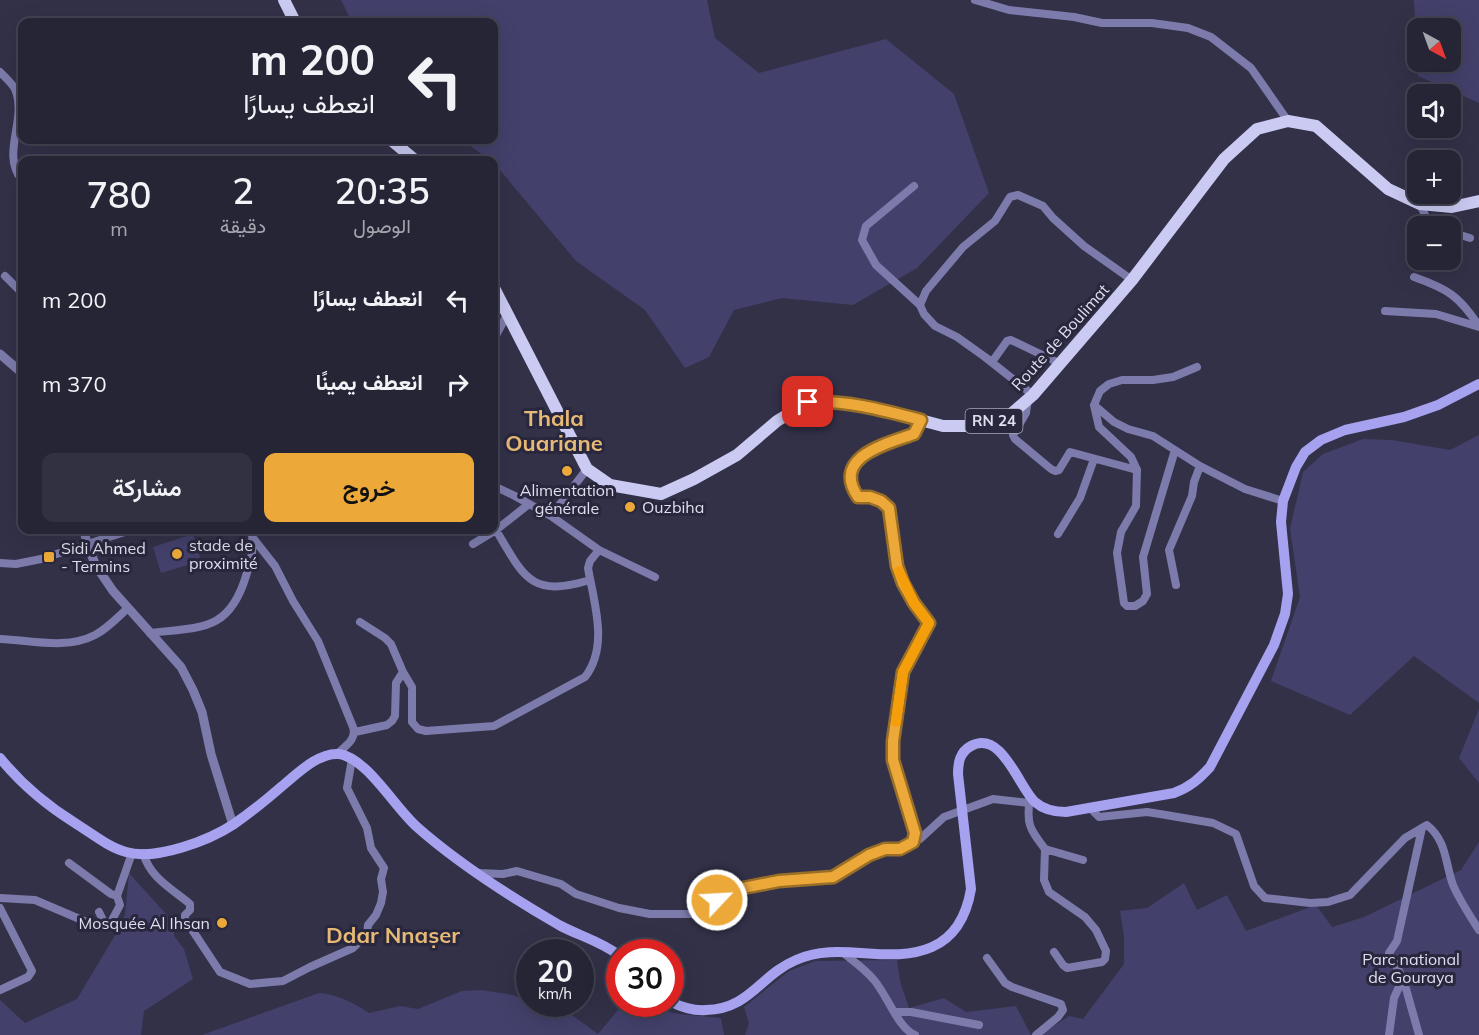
<!DOCTYPE html>
<html lang="ar">
<meta charset="utf-8">
<style>
:root{--surface:#262536;--page:#323142;--text:#f1f3f6;--muted:#a4a5ad;--line:#424251;--accent:#eca93a}
body{margin:0;font-family:Mulish,Vazirmatn,sans-serif;background:var(--page);color:var(--text);direction:rtl;height:100vh;display:flex;flex-direction:column;font-size:22px;white-space:nowrap}
*{box-sizing:border-box;margin:0}
p{font-size:20px;color:var(--muted)}
.icon{flex:none;width:33px;height:33px;fill:none;stroke:currentColor;stroke-width:2;stroke-linecap:round;stroke-linejoin:round}
.map{position:relative;flex:1;overflow:hidden;direction:ltr}
.sheet{position:absolute;left:18px;top:156px;width:480px;height:378px;display:flex;flex-direction:column;background:var(--surface);border-radius:12px;box-shadow:0 6px 24px #0002,0 0 0 2px var(--line);direction:rtl}
.sheet>*{flex:none}
.hud{position:absolute;left:18px;top:18px;width:480px;height:126px;border-radius:12px;box-shadow:0 6px 24px #0002,0 0 0 2px var(--line);direction:rtl;background:#262536;color:var(--text);overflow:hidden}
.needle{width:39px;rotate:139deg}
.tools{position:absolute;left:1407px;top:18px;display:grid;gap:12px}
.tools a{display:grid;place-items:center;width:54px;height:54px;border-radius:12px;background:var(--surface);box-shadow:0 6px 24px #0002,0 0 0 2px var(--line);font-size:30px}
.speed{position:absolute;left:516px;top:939px;display:flex;gap:12px;font-size:30px;font-weight:700;text-align:center}
.speed>*{display:grid;place-content:center;width:78px;height:78px;border-radius:50%;background:var(--surface);box-shadow:0 6px 24px #0002,0 0 0 2px var(--line);line-height:1}
.speed small{font-size:15px;font-weight:400}
.speed .limit{border:9px solid #d22;background:#fff;color:#111}
.pin{position:absolute;display:grid;place-items:center;width:51px;height:51px;color:#fff;margin:-26px;border-radius:12px;box-shadow:0 3px 9px #0006}
.me{position:absolute;width:66px;margin:-33px;rotate:65deg;stroke-linejoin:round;filter:drop-shadow(0 0 4px #0008)}
.turn{display:flex;align-items:center;gap:21px;height:126px;padding:0 24px;font-size:27px}
.turn .icon{width:78px;height:78px;stroke-width:2.5}
.turn b{display:block;font-size:42px;line-height:51px}
.eta{display:flex;justify-content:space-evenly;align-items:center;height:102px;text-align:center}
.eta b{font-size:36px;font-weight:600;line-height:42px}
.button{display:flex;gap:12px;margin-top:auto;padding:12px 24px}
.button a{flex:1;height:69px;border-radius:12px;background:var(--accent);color:#111;font-size:24px;font-weight:600;line-height:69px;text-align:center}
.button a+a{background:var(--page);color:var(--text)}
ul{padding:0;list-style:none}
li{display:flex;align-items:center;gap:18px;height:84px;padding:0 24px}
li div{flex:1}
li b{display:block;font-size:22px}
li em{font-style:normal}
.map>svg:first-child{display:block}
.green{fill:#43406b;fill-rule:evenodd}
.lines{fill:none;stroke-linecap:round;stroke-linejoin:round}
.minor{stroke:#7d7bab;stroke-width:8}
.tertiary{stroke:#7d7bab;stroke-width:9}
.secondary{stroke:#a6a2ef;stroke-width:10}
.primary{stroke:#cacaf2;stroke-width:12}
.route-casing{stroke:#996e26;stroke-width:15}
.route{stroke:#eca93a;stroke-width:10}
.slow{stroke:#f59e0b;stroke-width:10}
.poi-dot{fill:#eca93a;stroke:#28273d;stroke-width:2}
.labels{text-anchor:middle;stroke-width:6;stroke-linejoin:round;paint-order:stroke}
.shield{fill:#28273d;stroke:#a8a8b9;stroke-width:1.5}
.shield-label{font-size:15px;font-weight:bold;fill:#dfdfee}
.street-label{font-size:16px;fill:#dfdfee;stroke:#28273d}
.poi-label{font-size:16px;fill:#dfdfee;stroke:#28273d;text-anchor:start}
.park-label{font-size:16px;fill:#dedef1;stroke:#28273d}
.district-label{font-size:22px;font-weight:bold;fill:#e7b976;stroke:#28273d}
</style>
<div class="map">
<svg width="1479" height="1035" viewBox="0 0 1479 1035">
<rect width="100%" height="100%" fill="#323148"/>
<path class="green" d="M341,0H707L715,38L759,73L886,39L954,94L989,193L917,268L853,305L782,298L734,310L709,357L685,368L645,310L576,261L494,163V160H490L462,140H494V22H352Z
M1414,0H1479V103L1418,76ZM1418,28H1450V62H1418Z
M1479,435V703L1414,656L1350,715L1271,681L1300,597L1290,529L1303,472L1323,454L1363,439L1392,440L1450,450Z
M193,534L201,561L161,573L153,547Z
M1479,709V783L1459,758Z
M1479,842V1035H1040L1069,1016L1083,1019L1124,964V937L1120,911L1147,908L1184,883L1197,910L1227,895L1246,931L1316,905L1332,927L1364,917L1461,870Z
M129,873L175,924L174,936L184,949L193,979L144,1011L141,1035H0V1000L25,1023L77,999L117,932L125,915Z
M897,960L900,981L909,1008L944,998L966,1012L1016,1006L1031,1035H745L749,1023L744,1007L789,971L815,961Z
M480,990L508,994L529,1000L530,1004L558,1005L598,1034L623,1004H628L680,1014L721,1018L724,1035H202L319,993C337,994 354,1003 369,1013L400,1006L418,1009L462,991Z"/>
<g class="lines">
<path class="minor" d="M975,0L1009,10L1074,17L1102,23H1152L1188,28L1211,37L1251,68L1288,121
M0,72C5,77 12,83 15,89C28,120 0,153 22,180
M914,186L866,226L862,240L876,265L920,305
M1420,204L1430,226
M1450,232L1470,238
M5,276L22,293
M1414,277C1448,289 1459,296 1479,326
M1385,311L1436,314L1479,327
M494,339L507,315
M992,362L1007,341L1011,340L1061,364
M1033,395L985,357L957,337L935,326L924,314L920,305L926,291L963,247L995,221L1010,197L1018,195L1043,206L1053,218L1084,246L1132,280
M1028,399L1026,413L1013,435L1015,439L1051,469L1055,471L1059,470L1070,452L1137,470
M1094,405L1114,422L1128,429L1153,436L1200,466L1245,489L1283,501V502
M1175,450L1143,557L1147,594L1143,601L1135,606H1127L1124,603L1117,553L1121,532L1136,506L1137,470L1131,457L1099,427L1094,405L1100,391L1109,384L1122,380H1153L1173,377L1197,367
M494,486L513,495L551,516L587,469
M551,516L599,550L655,577
M496,530C524,577 530,598 590,580
M1058,534L1080,498L1094,459
M253,538L275,566L293,601L318,641L353,727C357,740 345,746 337,754
M473,544L496,530L529,504
M0,563L16,564L41,559L131,530
M1176,585L1169,550L1192,496L1194,482L1200,466
M360,622L385,638L391,644L403,672L412,687V722L418,729L426,731L494,726L585,677C609,646 594,603 588,568L590,561L599,550
M150,633C201,627 229,632 246,576C251,560 255,546 251,530
M0,639C31,640 66,650 95,635C107,629 118,617 128,608
M355,732L387,725L392,721L395,716L396,683L403,672
M1030,796C1026,824 1029,828 1045,849L1044,880L1049,892L1085,917L1096,930L1106,951L1105,959L1102,962L1067,968L1063,965L1054,952
M1089,807L1099,817L1147,812L1160,814L1213,823L1236,834L1254,886L1265,898L1310,903L1328,902L1350,895L1405,838L1427,825C1447,841 1445,863 1453,885C1460,901 1470,916 1479,930
M913,842L920,839L944,817L993,799L1029,803
M1045,849L1083,860
M143,853C151,879 171,888 190,904V910L185,915V919L220,972L250,984L283,981L310,967L353,948L367,934L368,925L376,915L381,903L383,892L381,879L384,868L371,848L367,828L347,788L352,759
M69,863L111,894L117,896
M477,873L503,874L517,871L561,884L576,894L619,908L650,914H694L703,911L726,892L779,881L833,877L869,855L885,850L900,849L913,842L915,833L893,760V741L903,672L929,623L914,603L903,583L896,566L889,508L881,501L870,497H858C831,457 886,445 914,434L921,420
M0,898L35,900L89,923L110,924L120,905L117,896L132,853
M0,908L32,971L28,977L0,990
M99,912L105,924
M842,952C853,961 865,969 874,980C887,995 898,1028 915,1035
M987,958L1005,983L1012,987L1061,1004L1063,1010L1058,1017L1036,1035
M896,1012H911L979,1025
M1389,1035L1394,998L1403,978
M1419,1035L1403,978L1389,953L1397,941L1422,828"/>
<path class="tertiary" d="M0,354L22,373
M84,530L87,544L96,566L113,591L181,667L193,690L202,712L211,754L233,825"/>
<path class="secondary" d="M0,758C22,785 46,805 75,823C91,833 108,847 126,852C156,861 210,840 234,824C250,813 266,800 281,787C296,775 318,752 339,754C367,758 395,808 417,827C460,865 509,896 559,925C579,936 601,941 620,956
M670,1001C680,1007 694,1011 706,1010C750,1009 760,975 796,960C839,940 889,966 932,947C957,936 967,913 971,889L958,774C958,762 960,752 971,746C1002,729 1019,788 1035,802C1044,810 1055,812 1066,812L1174,793C1190,787 1199,779 1210,767L1274,645L1285,614L1288,594L1281,522L1283,501L1296,467L1305,452L1321,440L1345,430L1404,417L1438,405L1479,384"/>
<path class="primary" d="M284,0L295,22
M391,140L415,160
M494,288L587,469L610,485L661,494L694,479L737,455L777,421L808,402L831,401L879,409L943,426H981L1011,414L1033,395L1132,280L1224,159L1257,129L1288,121L1316,126L1388,189L1420,204L1452,207L1479,201"/>
</g>
<g class="lines">
<g class="route-casing">
<path id="route" d="M717,900L726,892L743,888L779,881L833,877L869,855L885,849H900L913,842L915,833L893,760V741L903,672L929,623L914,603L903,583L897,566L889,508L881,501L870,497H858C831,457 886,444 914,434L921,420C883,410 846,400 808,402"/>
</g>
<use href="#route" class="route"/>
<path class="slow" d="M896,722L903,672L929,623L914,603L899,571"/>
</g>
<g class="poi-dot">
<circle cx="567" cy="471" r="6"/>
<circle cx="630" cy="507" r="6"/>
<circle cx="177" cy="554" r="6"/>
<rect x="43" y="551" width="12" height="12" rx="3"/>
<circle cx="222" cy="923" r="6"/>
</g>
<g class="labels">
<rect class="shield" x="965.5" y="409" width="57" height="24" rx="4.5"/>
<g class="shield-label">
<text x="994" y="426">RN 24</text>
</g>
<g class="street-label">
<text transform="translate(1060 337) rotate(-48)" y="6">Route de Boulimat</text>
</g>
<g class="poi-label">
<text x="567" y="496" text-anchor="middle">Alimentation<tspan x="567" dy="18">générale</tspan></text>
<text x="642" y="513">Ouzbiha</text>
<text x="189" y="551">stade de<tspan x="189" dy="18">proximité</tspan></text>
<text x="61" y="554">Sidi Ahmed<tspan x="61" dy="18">- Termins</tspan></text>
<text x="210" y="929" text-anchor="end">Mosquée Al Ihsan</text>
</g>
<g class="park-label">
<text x="1411" y="965">Parc national<tspan x="1411" dy="18">de Gouraya</tspan></text>
</g>
<g class="district-label">
<text x="554" y="426">Thala<tspan x="554" dy="25">Ouariane</tspan></text>
<text x="393" y="943">Ddar Nnaṣer</text>
</g>
</g>
</svg>
<div class="tools">
<a><svg class="needle" viewBox="-14 -14 28 28"><path d="M0-13l5 13h-10z" fill="#e53935"/><path d="M0 13l5-13h-10z" fill="#a4a5ad"/></svg></a>
<a><svg class="icon" aria-label="sound" viewBox="0 0 24 24"><path d="M4 9h4l5-4v14l-5-4H4zM17 9q2 3 0 6"/></svg></a>
<a>+</a>
<a>−</a>
</div>
<div class="speed"><div>20<small>km/h</small></div><div class="limit">30</div></div>
<div class="pin" style="left:808px;top:402px;background:#d93025"><svg class="icon" aria-label="arrive" viewBox="0 0 24 24"><path d="M6 21V4h12l-3 4 3 4H6"/></svg></div>
<svg class="me" style="left:717px;top:900px" viewBox="-20 -20 40 40"><circle r="17" fill="#eca93a" stroke="#fff" stroke-width="3"/><path d="M0-11L8 9 0 5-8 9z" fill="#fff"/></svg>
<div class="hud">
<div class="turn"><svg class="icon" aria-label="left" viewBox="0 0 24 24"><path d="M17 20v-9H6M10 6l-5 5 5 5"/></svg><div><b>200 m</b>انعطف يسارًا</div></div>
</div>
<section class="sheet">
<div class="eta">
<div><b>20:35</b><p>الوصول</p></div>
<div><b>2</b><p>دقيقة</p></div>
<div><b>780</b><p>m</p></div>
</div>
<ul>
<li><svg class="icon" aria-label="left" viewBox="0 0 24 24"><path d="M17 20v-9H6M10 6l-5 5 5 5"/></svg><div><b>انعطف يسارًا</b></div><em>200 m</em></li>
<li><svg class="icon" aria-label="right" viewBox="0 0 24 24"><path d="M7 20v-9h11M14 6l5 5-5 5"/></svg><div><b>انعطف يمينًا</b></div><em>370 m</em></li>
</ul>
<div class="button"><a>خروج</a><a>مشاركة</a></div>
</section>
</div>
